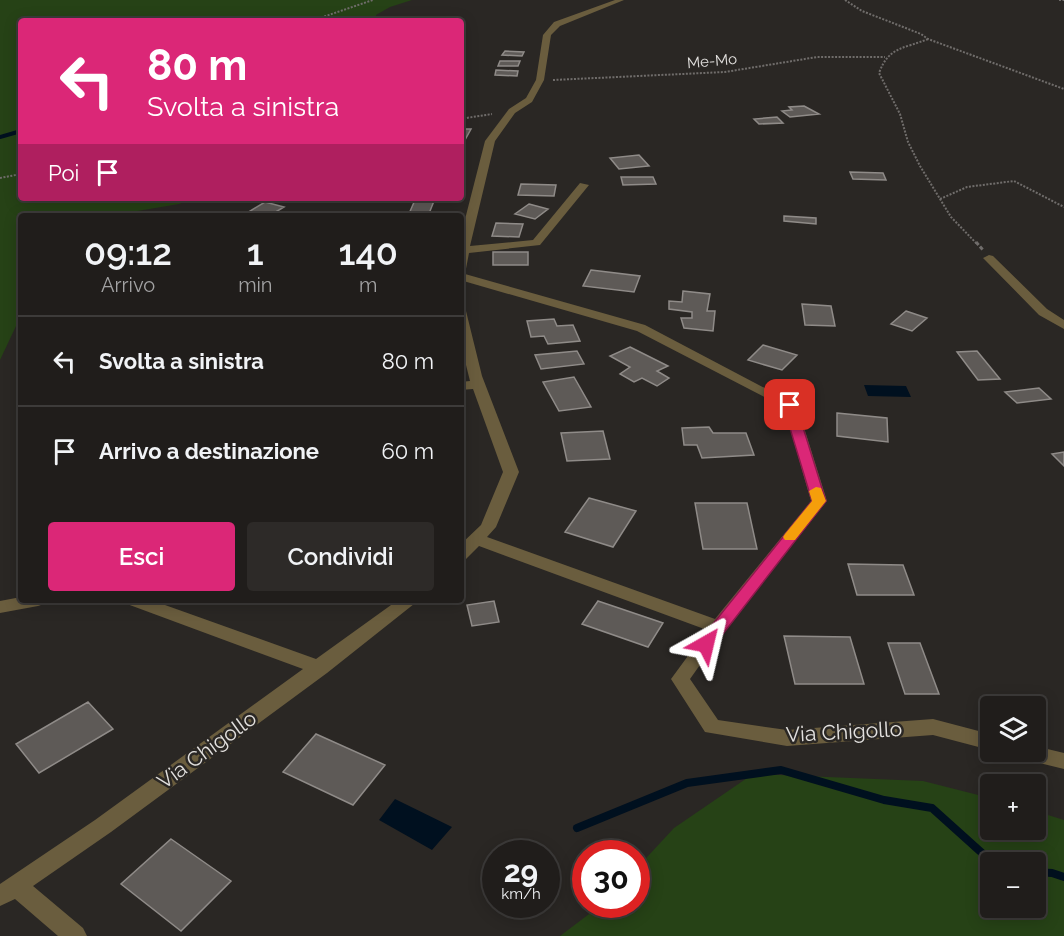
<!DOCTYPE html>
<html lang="it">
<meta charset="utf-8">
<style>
:root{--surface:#201d1b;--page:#2d2a28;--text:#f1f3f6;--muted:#a2a2a3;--line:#3d3b3a;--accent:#db2777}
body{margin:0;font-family:Raleway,sans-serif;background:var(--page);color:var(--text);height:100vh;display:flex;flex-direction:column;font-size:22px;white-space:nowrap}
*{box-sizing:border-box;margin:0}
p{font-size:20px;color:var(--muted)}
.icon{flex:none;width:33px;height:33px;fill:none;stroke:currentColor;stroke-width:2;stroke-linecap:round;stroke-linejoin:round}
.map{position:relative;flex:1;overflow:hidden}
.details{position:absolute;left:18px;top:213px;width:446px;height:390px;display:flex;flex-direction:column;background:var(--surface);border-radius:6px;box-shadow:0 3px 15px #0003,0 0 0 2px var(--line)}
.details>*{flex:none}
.hud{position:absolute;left:18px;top:18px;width:446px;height:183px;border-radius:6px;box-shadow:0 3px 15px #0003,0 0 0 2px var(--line);background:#db2777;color:#fff;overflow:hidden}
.controls{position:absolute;left:980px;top:696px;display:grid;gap:12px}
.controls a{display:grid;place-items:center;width:66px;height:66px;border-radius:6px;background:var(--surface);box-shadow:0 3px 15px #0003,0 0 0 2px var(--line);font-size:30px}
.speed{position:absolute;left:482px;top:840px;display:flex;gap:12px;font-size:30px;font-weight:700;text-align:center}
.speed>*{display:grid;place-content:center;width:78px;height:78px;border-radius:50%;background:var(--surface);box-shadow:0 3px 15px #0003,0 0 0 2px var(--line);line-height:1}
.speed small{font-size:15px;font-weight:400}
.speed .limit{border:9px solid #d22;background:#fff;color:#111}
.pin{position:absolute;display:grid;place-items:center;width:51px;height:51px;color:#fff;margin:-26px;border-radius:12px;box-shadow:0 3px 9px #0006}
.me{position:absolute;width:66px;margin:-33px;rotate:37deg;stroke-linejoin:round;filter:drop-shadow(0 0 4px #0008)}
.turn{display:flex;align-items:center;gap:21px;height:126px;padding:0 30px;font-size:27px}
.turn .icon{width:78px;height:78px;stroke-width:2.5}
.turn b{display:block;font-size:42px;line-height:51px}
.then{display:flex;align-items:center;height:57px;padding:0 30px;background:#0003;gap:12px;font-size:22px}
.eta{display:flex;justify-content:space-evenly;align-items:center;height:102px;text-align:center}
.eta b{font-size:36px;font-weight:600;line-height:42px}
.primary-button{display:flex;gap:12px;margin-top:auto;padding:12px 30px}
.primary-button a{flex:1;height:69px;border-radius:6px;background:var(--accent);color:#fff;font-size:24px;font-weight:600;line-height:69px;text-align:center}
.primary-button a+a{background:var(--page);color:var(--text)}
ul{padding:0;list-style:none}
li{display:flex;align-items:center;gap:18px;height:90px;padding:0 30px;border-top:2px solid var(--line)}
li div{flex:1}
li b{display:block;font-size:22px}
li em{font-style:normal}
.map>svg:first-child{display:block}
.green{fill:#264216;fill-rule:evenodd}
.water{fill:#00101f}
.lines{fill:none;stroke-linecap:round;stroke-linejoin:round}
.stream-far1{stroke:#00101f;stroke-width:4}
.stream{stroke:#00101f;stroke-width:8}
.building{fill:#5e5a57;stroke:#8f8b88;stroke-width:1.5}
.path-far1{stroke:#706d6b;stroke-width:2;stroke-dasharray:2 1.5;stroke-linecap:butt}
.path{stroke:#706d6b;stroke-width:3;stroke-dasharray:4 2;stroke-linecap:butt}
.minor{fill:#6a5d3e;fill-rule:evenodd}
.route{fill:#db2777;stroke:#8e194d;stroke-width:1.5}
.slow{fill:#f59e0b}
.labels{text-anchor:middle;stroke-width:5;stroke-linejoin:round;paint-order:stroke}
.far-street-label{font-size:15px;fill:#e2e0de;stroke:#2a2724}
.near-street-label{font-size:21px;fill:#e2e0de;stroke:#2a2724}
</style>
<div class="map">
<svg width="1064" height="936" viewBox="0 0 1064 936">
<rect width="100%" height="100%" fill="#2a2724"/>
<path class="green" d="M0,0H412L390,7L376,15L377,21H21V198H198L179,204L108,216H21L19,271L21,291L17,324L0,360Z
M753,774L923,781L990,798V830H1035V811L1064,820V936H560L601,905L636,904V869L674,828ZM990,862H1035V908H990Z"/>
<path class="water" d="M864,385L906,386L911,397L868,396Z
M395,799L452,827L432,850L379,820Z"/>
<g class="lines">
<path class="stream-far1" d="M0,137L21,131"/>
<path class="stream" d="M577,828L687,783L781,770L884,800L932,808L992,862
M1035,872L1052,873L1064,877"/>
</g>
<path class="building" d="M505,51L524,52L522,56L502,55Z
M500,61H520L518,66H498Z
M496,70L518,71L517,76L495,75Z
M804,106L819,114L790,117L782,111L792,110L789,107Z
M777,117L783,123L759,124L754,119Z
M460,129H471L460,149Z
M639,155L649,166L619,169L610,158Z
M850,172L883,173L886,180L853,179Z
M621,177H653L656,184L623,185Z
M521,184L556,185L554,196L518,195Z
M415,200L434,201L428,216H408Z
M265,202L284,207L269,216H242Z
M529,204L548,209L535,219L515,214Z
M784,216L816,218V224L784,221Z
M496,223L523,224L519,237L492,236Z
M493,252H528V265H493Z
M591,270L640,276L634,292L583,286Z
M683,291L710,294L707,311H715L713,331L684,328L681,318H692V312L669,309V301L682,302Z
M802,304L831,306L835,326L805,325Z
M906,311L927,318L912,331L891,324Z
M554,319L557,326L573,325L580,341L548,344L544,336L531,337L527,321Z
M763,345L797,355L782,370L748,360Z
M630,347L668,366L657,371L669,378L657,386L642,378L634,382L620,374L630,367L610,356Z
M577,351L584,364L541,369L535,355Z
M977,351L1000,379L978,380L957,352Z
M574,377L591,407L559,411L543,382Z
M1039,388L1051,399L1017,403L1005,392Z
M837,413L887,418L888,442L837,436Z
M709,427L713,433H746L754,455L702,458L697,445H684L682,428Z
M603,431L610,459L567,461L561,433Z
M1064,452V466L1052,454Z
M589,498L636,511L613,547L565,532Z
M695,503H747L757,549H703Z
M848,564L903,565L914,595H857Z
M494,601L499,622L472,626L467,605Z
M598,601L663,623L648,647L582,624Z
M784,636L850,637L864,684H795Z
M888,643H920L939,694H905Z
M88,702L113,729L39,773L16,744Z
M316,734L385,765L353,805L283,772Z
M171,839L231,881L181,931L121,884Z"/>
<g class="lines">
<path class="path-far1" d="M845,0L862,11L921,34L928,39L1064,89
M1059,0H1064
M311,21L373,0
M928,39C904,49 889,46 879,73L900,114L908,142L920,166L951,217L977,244
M553,80L725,72L817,57H885
M460,119L492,114
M0,178L21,174
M940,199L967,187L1014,181L1064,207"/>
<path class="path" d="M976,242L983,250"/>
<path class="minor" d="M615,0H624L560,26L551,35L544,80L532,102L515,113L495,141L470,246L533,240L580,183L589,185L540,245L469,253L465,274L645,325L797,405L827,501L724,631L690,679L718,720L787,730L933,719L990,734V750L933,735L787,746L705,732L671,679L707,630L479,546L466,559L460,560V545L481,525L503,472L473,389L460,390V382L470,381L460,341V307L466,311L482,376L519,472L496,527L487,537L715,619L811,501L784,407L637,331L460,280L461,235L485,141L509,109L526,98L536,80L543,35L554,22Z
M989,255L993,256L1047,309L1064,320V329L1039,315L985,260L983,258Z
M21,597V600H47L44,604L38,606L0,613V601Z
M124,600H151L316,659L398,600H419L327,673L111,832L33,886L83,928L87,936H58L15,899L0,906V884L95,820L303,669L127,604Z
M1035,746L1064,753V769L1019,758L1016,752H1035Z"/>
</g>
<path class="route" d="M790,402L796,405L826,501L712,648H700L697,644L700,640L812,501L783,405Z"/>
<path class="slow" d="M816,487L821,488L826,501L795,540H785L783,537L785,534L812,501L809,491Z"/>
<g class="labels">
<g class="far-street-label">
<text transform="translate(712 61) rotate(-5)" y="5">Me-Mo</text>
</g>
<g class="near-street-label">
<text transform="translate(844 732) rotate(-3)" y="7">Via Chigollo</text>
<text transform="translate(207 750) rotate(-36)" y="7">Via Chigollo</text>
</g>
</g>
</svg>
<div class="controls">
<a><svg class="icon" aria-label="layers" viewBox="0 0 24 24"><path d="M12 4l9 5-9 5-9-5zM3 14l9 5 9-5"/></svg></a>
<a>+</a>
<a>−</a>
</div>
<div class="speed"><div>29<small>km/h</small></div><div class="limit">30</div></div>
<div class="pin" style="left:790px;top:405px;background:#d93025"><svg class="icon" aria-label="arrive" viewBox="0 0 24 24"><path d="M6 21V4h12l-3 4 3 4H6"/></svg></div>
<svg class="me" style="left:706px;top:644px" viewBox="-20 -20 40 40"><path d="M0-17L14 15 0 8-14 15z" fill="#db2777" stroke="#fff" stroke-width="4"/></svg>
<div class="hud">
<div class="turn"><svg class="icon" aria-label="left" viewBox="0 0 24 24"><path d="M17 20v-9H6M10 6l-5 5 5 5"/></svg><div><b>80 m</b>Svolta a sinistra</div></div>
<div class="then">Poi<svg class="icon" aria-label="arrive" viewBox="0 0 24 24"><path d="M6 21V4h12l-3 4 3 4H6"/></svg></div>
</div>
<section class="details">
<div class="eta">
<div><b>09:12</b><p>Arrivo</p></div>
<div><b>1</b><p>min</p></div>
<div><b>140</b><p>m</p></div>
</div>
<ul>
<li><svg class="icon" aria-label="left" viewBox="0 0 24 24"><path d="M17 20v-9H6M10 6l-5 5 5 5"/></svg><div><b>Svolta a sinistra</b></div><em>80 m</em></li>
<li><svg class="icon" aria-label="arrive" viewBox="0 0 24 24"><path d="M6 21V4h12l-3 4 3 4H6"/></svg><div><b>Arrivo a destinazione</b></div><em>60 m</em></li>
</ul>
<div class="primary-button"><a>Esci</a><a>Condividi</a></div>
</section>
</div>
